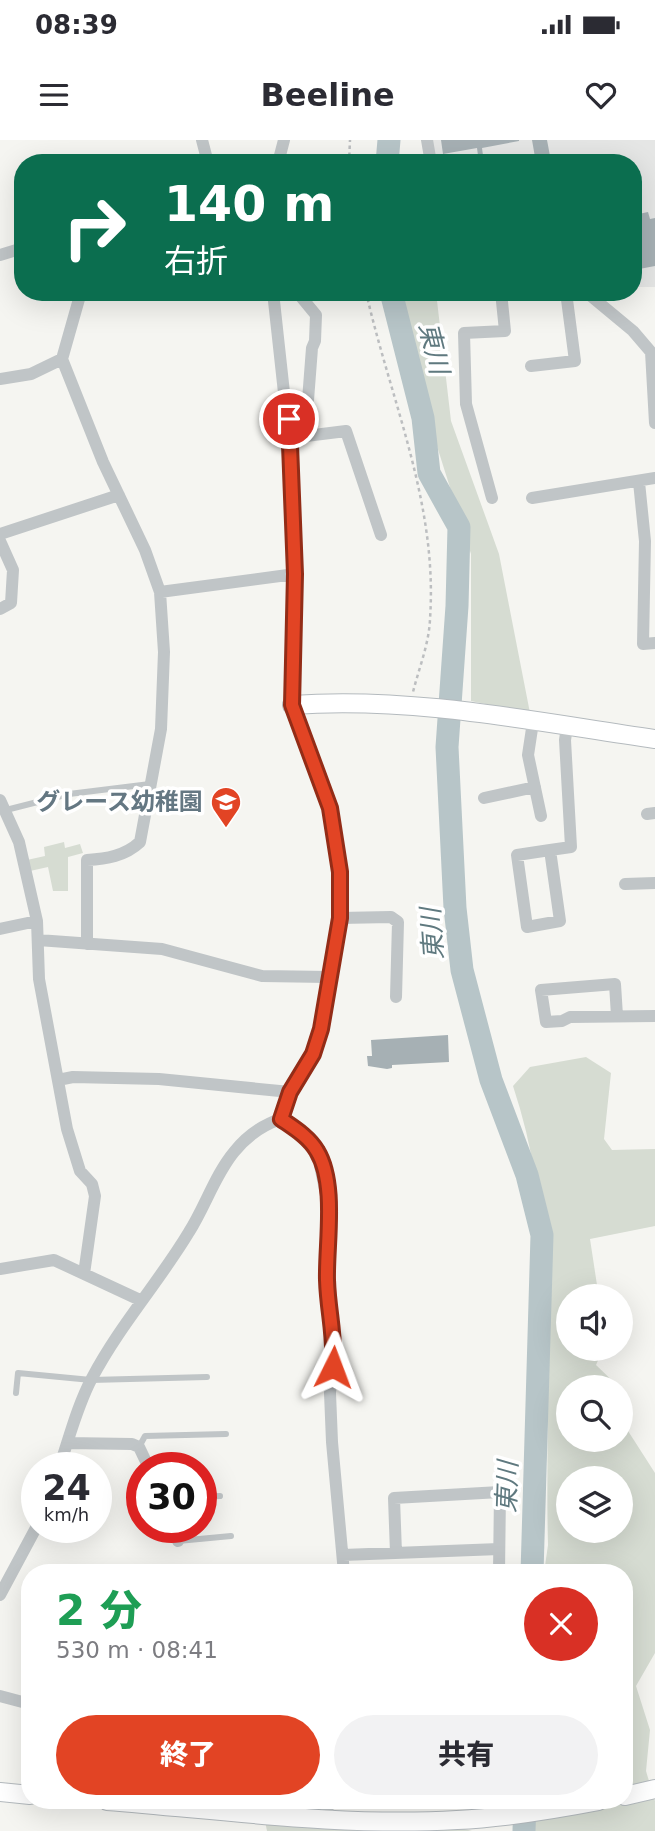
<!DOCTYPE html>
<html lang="ja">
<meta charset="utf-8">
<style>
:root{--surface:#fff;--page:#f2f2f3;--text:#2b2b33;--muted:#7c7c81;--accent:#e24424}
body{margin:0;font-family:"DejaVu Sans","Noto Sans JP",sans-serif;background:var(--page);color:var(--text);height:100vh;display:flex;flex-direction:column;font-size:26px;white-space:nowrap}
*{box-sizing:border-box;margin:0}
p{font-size:23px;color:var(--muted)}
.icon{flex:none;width:38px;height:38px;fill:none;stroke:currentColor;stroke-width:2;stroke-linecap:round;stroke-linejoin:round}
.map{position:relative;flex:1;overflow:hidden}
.details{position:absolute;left:21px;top:1424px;width:612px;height:245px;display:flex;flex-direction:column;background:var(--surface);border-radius:28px;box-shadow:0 7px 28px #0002}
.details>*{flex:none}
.hud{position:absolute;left:14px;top:14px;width:628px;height:147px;border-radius:28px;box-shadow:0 7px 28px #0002;background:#0b6e4f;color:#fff;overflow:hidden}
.controls{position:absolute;left:556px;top:1144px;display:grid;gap:14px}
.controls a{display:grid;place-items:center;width:77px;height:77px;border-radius:50%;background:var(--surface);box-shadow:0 7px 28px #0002;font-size:35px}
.speed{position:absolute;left:21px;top:1312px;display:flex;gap:14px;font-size:35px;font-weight:700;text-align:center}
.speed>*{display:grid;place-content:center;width:91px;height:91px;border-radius:50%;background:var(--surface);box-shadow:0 7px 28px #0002;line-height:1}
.speed small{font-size:18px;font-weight:400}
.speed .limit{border:10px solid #d22;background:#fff;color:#111}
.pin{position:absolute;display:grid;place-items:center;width:60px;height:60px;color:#fff;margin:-30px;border:4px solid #fff;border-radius:50%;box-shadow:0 2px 7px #0007}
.me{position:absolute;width:77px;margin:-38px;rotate:3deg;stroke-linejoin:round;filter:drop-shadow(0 0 5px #0008)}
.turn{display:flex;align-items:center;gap:24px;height:147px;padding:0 35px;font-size:32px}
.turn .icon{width:91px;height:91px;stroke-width:2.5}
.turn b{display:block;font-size:49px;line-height:60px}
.round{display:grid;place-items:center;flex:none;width:74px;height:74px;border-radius:37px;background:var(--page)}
.summary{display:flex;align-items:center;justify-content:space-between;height:119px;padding:0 35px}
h1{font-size:42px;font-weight:800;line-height:52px;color:#1e9e55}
.primary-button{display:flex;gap:14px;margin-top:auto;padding:14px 35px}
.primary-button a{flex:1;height:80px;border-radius:42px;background:var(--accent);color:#fff;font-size:28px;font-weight:800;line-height:80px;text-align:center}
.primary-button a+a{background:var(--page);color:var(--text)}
.status{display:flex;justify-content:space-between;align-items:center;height:49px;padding:0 35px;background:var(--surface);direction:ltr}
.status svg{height:19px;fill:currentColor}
header{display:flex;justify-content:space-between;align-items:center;height:91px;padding:0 35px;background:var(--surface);font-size:32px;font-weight:800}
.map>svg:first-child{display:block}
.built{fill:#e5e6e5}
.green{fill:#d6dcd2;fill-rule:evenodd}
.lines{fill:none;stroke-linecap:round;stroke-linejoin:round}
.river{stroke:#b7c5c8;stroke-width:23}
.building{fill:#a6b0b4}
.secondary-casing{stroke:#b4babe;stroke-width:20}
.path{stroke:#bcbec0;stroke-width:2.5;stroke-dasharray:3.5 3.5;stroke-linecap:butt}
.lane{stroke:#c0c5c7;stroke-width:6}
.street{stroke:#c0c5c7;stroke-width:12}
.secondary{stroke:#fff;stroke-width:18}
.route-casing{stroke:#932c17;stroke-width:18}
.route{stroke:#e24424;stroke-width:12}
.labels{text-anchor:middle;stroke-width:7;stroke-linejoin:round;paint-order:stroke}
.poi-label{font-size:24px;font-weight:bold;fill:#647782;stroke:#fff;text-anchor:end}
.water-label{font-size:26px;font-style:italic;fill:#5f797f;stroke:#fff}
</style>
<div class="status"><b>08:39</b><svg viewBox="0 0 49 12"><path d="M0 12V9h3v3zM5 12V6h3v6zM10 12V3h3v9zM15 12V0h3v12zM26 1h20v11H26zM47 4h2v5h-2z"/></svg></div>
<header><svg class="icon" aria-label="menu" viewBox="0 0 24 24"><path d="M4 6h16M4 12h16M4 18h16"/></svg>Beeline<svg class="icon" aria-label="heart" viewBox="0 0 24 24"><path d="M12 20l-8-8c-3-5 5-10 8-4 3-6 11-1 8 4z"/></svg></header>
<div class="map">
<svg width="655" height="1691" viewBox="0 0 655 1691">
<rect width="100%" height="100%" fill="#f5f5f1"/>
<path class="built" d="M431,0H655V147H634V23H437Z"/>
<path class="green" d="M398,152H436L451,281L499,414L530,573L471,561V414L418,246Z
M64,702L65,708L80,704L83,713L68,717V751H53L48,727L30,731L27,720L45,716L44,707Z
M586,917L611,933L604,999L612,1010L655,1009V1086L590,1099L597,1145L602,1157H569V1209H603L596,1225L620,1248H569V1300H621V1280L655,1333V1513L636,1546L650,1590L646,1631L655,1661V1691H528L534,1661H625V1433H544L548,1405C544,1253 562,1093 513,946L530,927ZM569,1339H621V1391H569Z
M261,1661H327V1669L394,1688L438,1682L472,1691H267Z"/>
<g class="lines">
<path class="river" d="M387,23L389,0
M391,152L423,278L429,333L459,387L457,466L447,607L455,768L462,830L491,940L527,1035L542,1095L532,1433
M524,1691L525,1661"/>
</g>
<path class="building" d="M441,0H519V1L482,8L484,23H479L477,8L443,14Z
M532,0H547L550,16L560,14L562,23H536Z
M648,72L650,79L655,78V126L634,130V75Z
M448,895L449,922L392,925V928L387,929L368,926L367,916H372L371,900Z"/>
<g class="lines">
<g class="secondary-casing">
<path id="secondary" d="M292,565C413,556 536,582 655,599
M0,1652L30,1655
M625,1656L655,1649
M107,1661C223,1670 341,1687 457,1680C505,1678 552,1670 599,1661"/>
</g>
<path class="path" d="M349,23L350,0
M366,152C391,262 438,364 430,479C429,504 419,528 413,552"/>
<path class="lane" d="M6,670L69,654L150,644
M16,1253L18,1233L91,1240L207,1237
M139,1307L145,1296L226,1294
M201,1357L220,1356
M178,1401L231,1396"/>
<path class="street" d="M202,0L208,23
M427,0L431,23
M278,23L284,0
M0,115L23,108
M81,152L62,219L103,322L145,410L160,452L164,512L161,589L140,702C125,716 106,719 87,720V804
M586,152L633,191L651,212L655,283
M531,226L575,221L566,152
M0,239L31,234L62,219
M287,261L308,260L312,208L315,201L316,175L297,152
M290,298L346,291L381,395
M639,342L645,401L643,504L655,503
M492,358L466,264L464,193L505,191L501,152
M532,358L655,338
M0,394L119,355
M0,401L13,430L11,463L0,469
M160,452L295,434
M533,582L528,615L541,676
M484,658L535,647
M0,660L19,702L37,781L39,839L67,989L80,1031L92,1044L95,1056L84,1134
M647,674L655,673
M550,710L517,715L527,787L560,781L550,710L571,707L565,600L567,587
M625,744L655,743
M340,778L391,777L398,782L396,857
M0,789L37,781
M38,800L162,809L262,836L328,837
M617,876L615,844L541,850L546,882L562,881L570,877L655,876
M58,940L73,937L159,939L290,952
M281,979L302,993L317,1011L331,1078L327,1144L335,1201L330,1253L332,1302L344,1433
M0,1129L54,1120L140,1160
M68,1303L132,1304L139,1307L149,1328
M59,1328C69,1299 77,1266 92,1238C120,1185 159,1142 189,1092C205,1067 215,1035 234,1012C246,997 262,985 281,979L290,952L313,914L321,889L340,778V731L330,668L292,565L293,335L273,152
M173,1388L178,1401
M396,1413L394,1358L500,1352L499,1433
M343,1415L499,1409
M0,1455L37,1386
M0,1556L30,1564
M327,1678L328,1661"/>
<use href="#secondary" class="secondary"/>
</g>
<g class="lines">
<g class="route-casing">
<path id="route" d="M289,279L295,434L292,565L330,668L340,732V778L321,889L313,914L290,952L281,979C294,988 309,997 317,1011C337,1044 326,1104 327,1140C328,1172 335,1193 333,1227"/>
</g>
<use href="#route" class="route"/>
</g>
<defs>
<g id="school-pin" transform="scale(1.575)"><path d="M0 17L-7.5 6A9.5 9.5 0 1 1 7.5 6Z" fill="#e24424" stroke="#fff"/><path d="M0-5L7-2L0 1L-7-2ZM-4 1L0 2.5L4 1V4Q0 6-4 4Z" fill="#fff"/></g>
</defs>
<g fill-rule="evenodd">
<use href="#school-pin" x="226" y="662"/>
</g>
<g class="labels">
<g class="poi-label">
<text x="203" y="670">グレース幼稚園</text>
</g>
<g class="water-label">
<text transform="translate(434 208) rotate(76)" y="9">東川</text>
<text transform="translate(432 794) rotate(-94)" y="9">東川</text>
<text transform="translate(507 1347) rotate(-88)" y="9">東川</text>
</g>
</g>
</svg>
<div class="controls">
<a><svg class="icon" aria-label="sound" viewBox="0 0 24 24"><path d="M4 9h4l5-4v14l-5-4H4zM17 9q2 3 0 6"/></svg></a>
<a><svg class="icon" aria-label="search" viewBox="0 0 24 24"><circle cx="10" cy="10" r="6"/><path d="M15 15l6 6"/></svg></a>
<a><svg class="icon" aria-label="layers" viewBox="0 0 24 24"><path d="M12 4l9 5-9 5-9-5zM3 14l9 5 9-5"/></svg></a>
</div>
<div class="speed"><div>24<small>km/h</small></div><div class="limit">30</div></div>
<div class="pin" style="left:289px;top:279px;background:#d93025"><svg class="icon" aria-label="arrive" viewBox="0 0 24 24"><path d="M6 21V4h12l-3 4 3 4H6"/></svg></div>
<svg class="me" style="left:333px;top:1227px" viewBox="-20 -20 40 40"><path d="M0-17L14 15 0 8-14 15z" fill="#e24424" stroke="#fff" stroke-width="4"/></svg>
<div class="hud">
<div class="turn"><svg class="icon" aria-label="right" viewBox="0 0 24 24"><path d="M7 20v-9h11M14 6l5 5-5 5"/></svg><div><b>140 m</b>右折</div></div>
</div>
<section class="details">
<div class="summary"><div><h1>2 分</h1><p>530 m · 08:41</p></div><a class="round" style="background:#d93025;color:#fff"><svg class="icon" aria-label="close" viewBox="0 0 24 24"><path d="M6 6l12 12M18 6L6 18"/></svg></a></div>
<div class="primary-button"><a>終了</a><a>共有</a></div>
</section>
</div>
